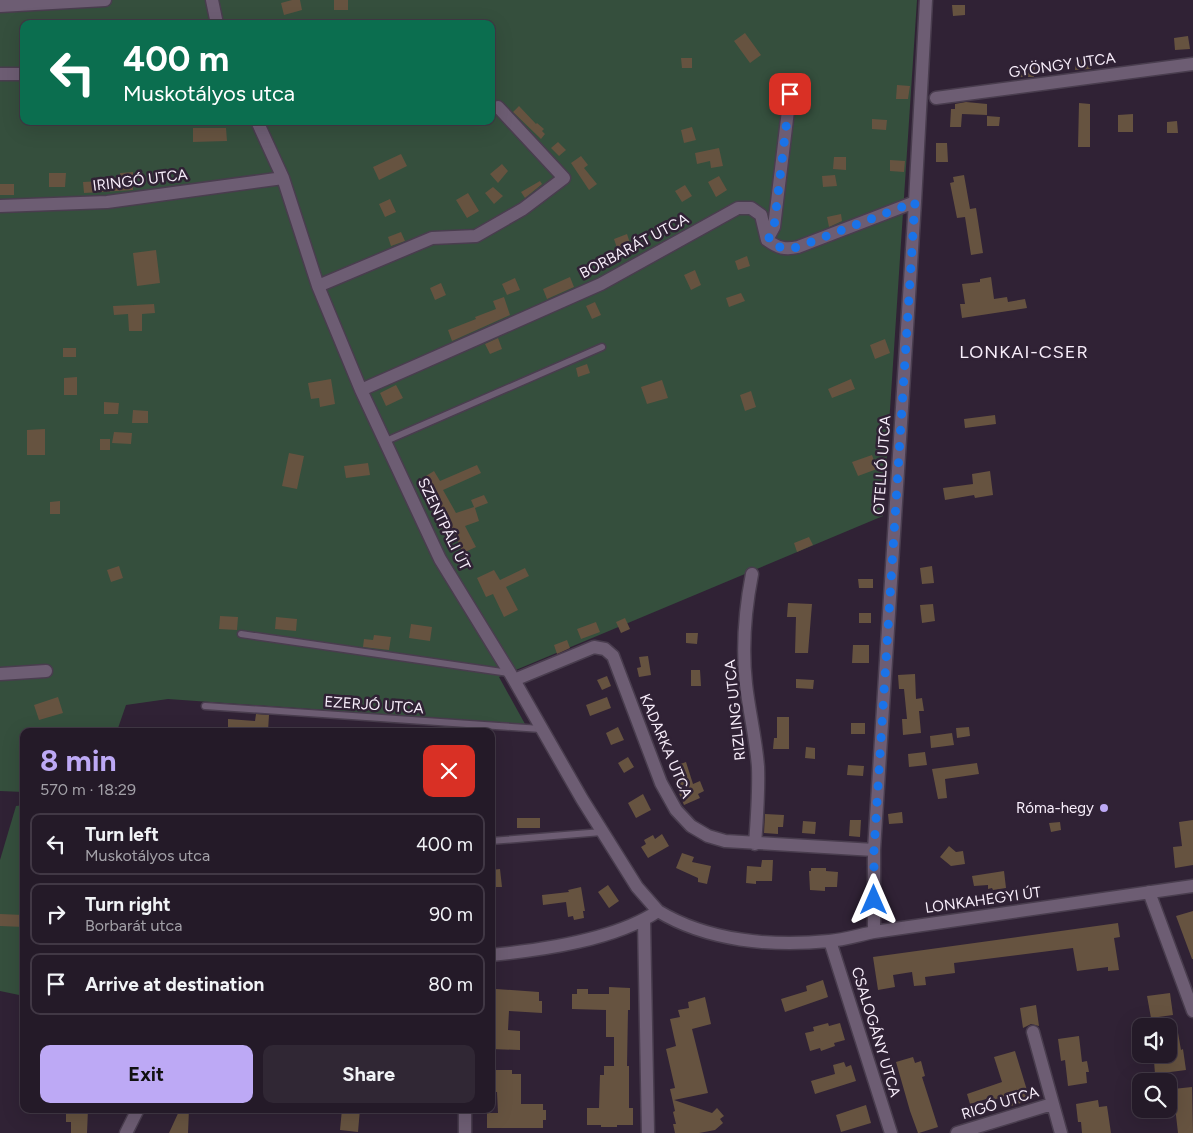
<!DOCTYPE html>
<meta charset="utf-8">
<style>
:root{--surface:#241a28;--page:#302734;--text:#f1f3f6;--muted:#a3a1a8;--line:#413845;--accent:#bda9f5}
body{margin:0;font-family:Figtree,sans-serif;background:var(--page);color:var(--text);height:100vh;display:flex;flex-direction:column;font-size:19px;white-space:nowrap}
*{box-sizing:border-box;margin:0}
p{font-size:16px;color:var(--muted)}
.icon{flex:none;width:28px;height:28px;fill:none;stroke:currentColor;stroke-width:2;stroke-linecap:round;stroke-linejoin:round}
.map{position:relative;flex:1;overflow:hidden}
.panel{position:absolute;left:20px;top:728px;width:475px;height:385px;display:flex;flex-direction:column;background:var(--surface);border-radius:10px;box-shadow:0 5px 20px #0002,0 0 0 1px var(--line)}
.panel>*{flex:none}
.top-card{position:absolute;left:20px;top:20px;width:475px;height:105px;border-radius:10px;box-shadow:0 5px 20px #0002,0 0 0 1px var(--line);background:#0b6e4f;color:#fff;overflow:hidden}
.controls{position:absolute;left:1132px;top:1018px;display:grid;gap:10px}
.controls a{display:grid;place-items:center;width:45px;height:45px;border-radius:10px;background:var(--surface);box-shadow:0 5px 20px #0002,0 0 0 1px var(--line);font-size:25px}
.pin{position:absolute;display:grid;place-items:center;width:42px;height:42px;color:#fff;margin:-21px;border-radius:10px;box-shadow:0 2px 8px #0006}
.me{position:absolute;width:55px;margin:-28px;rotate:0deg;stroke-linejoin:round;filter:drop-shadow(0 0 4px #0008)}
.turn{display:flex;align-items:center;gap:18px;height:105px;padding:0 20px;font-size:22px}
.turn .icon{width:65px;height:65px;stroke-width:2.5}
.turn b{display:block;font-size:35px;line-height:42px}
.round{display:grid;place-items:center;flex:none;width:52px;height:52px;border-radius:10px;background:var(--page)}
.overview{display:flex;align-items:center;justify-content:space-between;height:85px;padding:0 20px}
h1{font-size:30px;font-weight:700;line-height:38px;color:var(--accent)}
.cta{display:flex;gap:10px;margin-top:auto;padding:10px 20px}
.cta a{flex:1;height:58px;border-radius:10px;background:var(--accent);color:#111;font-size:20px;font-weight:700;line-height:58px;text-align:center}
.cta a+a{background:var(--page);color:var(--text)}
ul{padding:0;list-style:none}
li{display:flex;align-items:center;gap:15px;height:62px;margin:0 10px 8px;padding:0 10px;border:2px solid var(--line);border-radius:10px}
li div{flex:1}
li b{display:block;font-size:19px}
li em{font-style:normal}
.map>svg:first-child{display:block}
.green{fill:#354f3d;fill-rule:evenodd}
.building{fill:#665340}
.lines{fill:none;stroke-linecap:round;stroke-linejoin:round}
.lane-casing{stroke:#493d4e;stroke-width:9}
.street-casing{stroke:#493d4e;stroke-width:15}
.lane{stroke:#6d5d73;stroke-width:6}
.street{stroke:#6d5d73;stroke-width:12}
.route{stroke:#1a73e8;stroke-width:9;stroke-dasharray:0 16.2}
.poi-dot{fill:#bda9f5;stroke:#302235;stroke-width:2}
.labels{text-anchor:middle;stroke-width:5;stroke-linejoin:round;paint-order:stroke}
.street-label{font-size:15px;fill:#f8eefb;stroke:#302235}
.poi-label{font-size:15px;fill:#f8eefb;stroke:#302235;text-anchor:end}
.quarter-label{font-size:18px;letter-spacing:1px;fill:#f8eefb;stroke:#302235}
</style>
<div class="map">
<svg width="1193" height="1133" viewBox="0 0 1193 1133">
<rect width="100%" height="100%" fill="#302235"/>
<path class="green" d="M0,0H917L883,516L499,677L525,724L168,699L126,705L117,731H24V792L0,791ZM24,24H491V121H24Z
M24,805V996L0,991V860L16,806Z"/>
<path class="building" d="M292,0H300L302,10L284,15L281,3Z
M334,0H348V10H334Z
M952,5H965V15L953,16Z
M745,33L761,55L750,63L734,41Z
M1188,36L1190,49L1175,50L1174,38Z
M681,58H692V68H682Z
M1076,59L1092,61L1091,69L1075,70Z
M1019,65H1035L1034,77H1019Z
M897,85L910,86L908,99H896Z
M966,102L987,104V115L962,114L961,127H950L951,109H955V104Z
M1079,103L1090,104V147H1078Z
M519,106L536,124L537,123L544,129L542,131L545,134L541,139L513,112Z
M1133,114V132H1118V115Z
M987,116L1000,117L999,126H987Z
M872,119L887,120L886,130L872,129Z
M1177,121L1178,133H1167V122Z
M692,127L696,140L684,143L681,130Z
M193,128H226L227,141L193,142Z
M558,142L566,150L559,156L551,148Z
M936,143H947L948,162H936Z
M719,148L723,166L711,168L710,161L697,164L695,153Z
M401,154L407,166L379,180L373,167Z
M581,156L588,165L584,168L597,184L589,190L571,163Z
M834,157H846V170L833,169Z
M890,160L905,161L904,172L890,171Z
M502,164L508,171L498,183L490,174Z
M133,172V190L84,193L83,182L120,180V173Z
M49,173H66L65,187H49Z
M835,175L837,186L823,187L822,176Z
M964,175L970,209L976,208L983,253L971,255L965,217L957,218L950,183L954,182L953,177Z
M719,176L727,190L716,197L708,182Z
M540,181L542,184L525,198L521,192Z
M0,184H14V195H0Z
M685,185L692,196L682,202L675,191Z
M493,187L503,196L494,204L485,193Z
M468,193L479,211L467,218L456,200Z
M390,199L396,212L385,217L379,204Z
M841,214L842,221L829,227L827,217Z
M401,232L405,241L391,246L388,237Z
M627,234L631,246L618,251L614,239Z
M156,250L160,283L137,286L133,253Z
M747,256L750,266L738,270L735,261Z
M695,270L701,285L691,290L684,275Z
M570,277L574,287L547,299L543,289Z
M991,277L994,299L1007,297L1008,302L1025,299L1027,308L962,318L960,304H965L962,284L980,282V279Z
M515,278L520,290L507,295L502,284Z
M441,283L446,295L435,300L430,288Z
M741,293L745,301L729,307L726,298Z
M504,297L510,315L452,341L448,330L476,319L475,317L496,309L493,301Z
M595,302L601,315L592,319L586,306Z
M154,304L155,313L142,314V331H129L128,314L114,315L113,306Z
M498,338L502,349L490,354L485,344Z
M885,339L890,353L875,359L870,345Z
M63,348H76V357H63Z
M587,364L590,373L578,377L576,368Z
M77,377V395H64V378Z
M331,379L335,404L320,407L319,398L311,399L308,383Z
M851,379L855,389L832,398L828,389Z
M662,380L668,398L647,404L641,387Z
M396,385L403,398L386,406L380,393Z
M751,391L756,407L745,411L740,395Z
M104,402L119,403L118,414H104Z
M133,410L148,411V423H132Z
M995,415L996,424L965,428L964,419Z
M45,429V455H27V430Z
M114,432L132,433L131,444L112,443Z
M100,439H110V450H100Z
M289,453L304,456L297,489L282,486Z
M872,455L877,469L858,476L852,462Z
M368,463L370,475L346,478L344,466Z
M477,465L481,473L443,490L456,513L474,507L471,500L484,495L488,503L475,508L479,521L465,526L476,547L463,553L445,512L442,514L421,479L434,471L440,481Z
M990,471L993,495L975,498L974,495L945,500L943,488L973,484L972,474Z
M60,501V514H50V502Z
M809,537L813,545L797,552L794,543Z
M119,566L123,578L111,582L107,570Z
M932,566L934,583L922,584L920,568Z
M525,568L529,576L506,587L518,610L504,617L493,594L486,597L477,578L494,570L500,580Z
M858,579H873V588H859Z
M788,603L812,604L808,653H795L796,617H787Z
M933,604L935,621L922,623L920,605Z
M859,613H871V623H859Z
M220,616L238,617L237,630L219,629Z
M276,617L297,619L296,631L275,629Z
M625,618L630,629L621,633L616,622Z
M596,622L600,632L581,639L577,629Z
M411,624L432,627L430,641L409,638Z
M686,633H698L697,644L686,643Z
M374,635L391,637L389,650L363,647L364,639L373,640Z
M567,640L570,648L557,654L554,645Z
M853,645H869V663H852Z
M648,656L651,675L639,677L637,668L641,667L639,657Z
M691,670H700L701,686H691Z
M915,674L916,699L922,698L924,711H919L921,733L903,735L902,719H907L904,689H899L898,675Z
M607,676L611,686L602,690L597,680Z
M796,679L814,680L813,689L796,688Z
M58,697L63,713L39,720L34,705Z
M607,697L611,708L590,716L586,705Z
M256,714L269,715L268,731L243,729L242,731H232V728L228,727V719L255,721Z
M777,717H789V749H773L774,738H777Z
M851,723H865V734H851Z
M618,727L624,740L611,745L606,733Z
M969,727L970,736L957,738L956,728Z
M952,733L954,745L931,748L930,736Z
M806,747L815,748V759L805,758Z
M925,752L927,765L909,767L908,754Z
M628,757L634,767L624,773L618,763Z
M686,762L693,784L700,781L704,791L698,794L700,798L684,805L678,791L672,767Z
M977,763L979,774L945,779L947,798L938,799L932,769Z
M848,765L864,766L863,776L847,775Z
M643,794L651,810L636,818L628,803Z
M902,812L903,823L889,824L888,814Z
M765,814L784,815L783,827H778V834L764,833Z
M517,818H540V828H517Z
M850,820H861L860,837L849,836Z
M1193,820V865L1175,868L1173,847L1182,846L1179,822Z
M803,821L816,822L815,834L802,833Z
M1060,822L1061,830L1051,832L1049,823Z
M662,834L669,846L648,858L641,847L646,844L644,840L653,835L655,839Z
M949,846L956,852L963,851L965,864L951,866L940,857Z
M682,853L694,857L692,862L711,866L707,884L698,882V878L676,868Z
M762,860H773L772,881H756V884L746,883L747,866L761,867Z
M811,868H826V871L838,872L837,887H825V891L810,890L809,871H811Z
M500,869L502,887H491V870Z
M1004,871L1006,888L993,890L992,888L988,889V885L974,886L972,876Z
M608,885L619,901L609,908L598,892Z
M581,887L585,911H583L584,918L574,920L573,916L568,917L566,902L543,905L542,895L569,892L568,890Z
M1193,911V959H1192L1176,916Z
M0,914L24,915V927L0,926Z
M1118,923L1120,937L1114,938L1119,970L1108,971V967L1077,971L1073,948L954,963L955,973L925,977L926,985L914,986L912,972L893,975L895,987L878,990L873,957Z
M823,980L828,997L785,1012L781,999L807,991L806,986Z
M609,987L630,988V1010H628L627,1066H629V1108H633V1125H617V1127H601V1125H587V1108H599L600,1075H604V1066H614V1037H606V1010L572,1009V994H577V989H588V994H609Z
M496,989L539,992V1001H542V1013L509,1011L508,1030L520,1031V1050L491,1049V1030H493Z
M1170,993L1173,1015L1151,1018L1147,996Z
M705,997L711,1024L692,1029L708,1093L674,1100L712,1113L717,1108L724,1116L720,1119L723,1123L715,1130L699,1133H675L673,1124H676L673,1112L675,1111L670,1089L675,1088L666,1049L676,1046L670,1019L680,1017L678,1010L689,1008L688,1002Z
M1036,1005L1039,1026L1031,1024L1023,1028L1020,1008Z
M828,1023L829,1026L840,1023L845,1040L834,1043L835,1046L821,1051L820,1048L810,1051L805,1033L814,1031L813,1027Z
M1177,1027L1181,1050L1183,1049L1186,1070L1155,1074L1154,1061L1162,1059V1054H1169V1028Z
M1079,1036L1082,1062L1087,1061L1089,1072H1086L1087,1083L1068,1086L1065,1060L1061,1061L1058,1039Z
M1015,1051L1030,1100L1008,1107L1005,1096L987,1102L986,1099L970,1104L967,1094L1002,1082L994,1057Z
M913,1057L915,1063L921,1061L925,1076L922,1077L938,1127L919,1133H918L910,1111L896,1062Z
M844,1062L846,1067L851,1065L856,1081L815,1094L811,1081L835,1074L833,1065Z
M493,1070H512V1074H521V1104H543V1110H546V1120H543V1128H487V1113H498L497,1092H491V1074H493Z
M1192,1087L1193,1133H1178L1173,1089Z
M1098,1100L1099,1107L1107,1106L1111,1133H1082L1081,1122H1078L1076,1104Z
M866,1105L871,1123L841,1132L836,1115Z
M66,1109H88L87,1133H71V1122H66Z
M180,1109H189L188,1133H169Z
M342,1109H360L358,1132L340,1130Z"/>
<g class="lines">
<g class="lane-casing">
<path id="lane" d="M386,441L602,347
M241,634L509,673
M205,706L541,729
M491,841L602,832"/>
</g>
<g class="street-casing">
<path id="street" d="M212,0L217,24
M0,6L105,0
M0,74H24
M936,98L1193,64
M257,121L283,178L318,286L361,390L440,559L510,673L582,799L637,887L658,911
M0,206L107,202L283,178
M767,240C778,248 785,250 798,247L915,202
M767,240L774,227L790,94
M318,286L432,238L476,236L523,209L564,178L498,107
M361,390L601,284L738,208H751L761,215L767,240
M752,574C745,610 742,648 746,684C749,712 756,739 758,767C759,793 757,818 755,844
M0,674L46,671
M514,680L594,647L605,649L613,656L661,783L676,810L691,826L708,836L725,841L874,850
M1149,892L1193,1011
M644,921L648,1133
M874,932V850L915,202L926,0
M830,941L891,1133
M491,955C543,950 615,940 658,911C707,941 772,947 829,941C844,940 859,935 874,932L1193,886
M1033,1032L1061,1133
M126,1133L138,1109
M465,1133V1109
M957,1133L1052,1104"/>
</g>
<use href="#lane" class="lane"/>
<use href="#street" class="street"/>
</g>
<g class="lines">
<path class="route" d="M790,94L774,227L768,240C778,248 785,250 798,247L915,202L874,850V900"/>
</g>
<circle class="poi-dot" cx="1104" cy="808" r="5"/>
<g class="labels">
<g class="street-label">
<text transform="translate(1062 65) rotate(-8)" y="5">GYÖNGY UTCA</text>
<text transform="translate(140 180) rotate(-7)" y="5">IRINGÓ UTCA</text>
<text transform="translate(634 246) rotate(-28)" y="5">BORBARÁT UTCA</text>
<text transform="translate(882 465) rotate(-86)" y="5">OTELLÓ UTCA</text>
<text transform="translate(444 524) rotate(64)" y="5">SZENTPÁLI ÚT</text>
<text transform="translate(374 705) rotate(4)" y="5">EZERJÓ UTCA</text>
<text transform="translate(735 710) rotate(-96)" y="5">RIZLING UTCA</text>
<text transform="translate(666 746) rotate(67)" y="5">KADARKA UTCA</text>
<text transform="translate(983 900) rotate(-8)" y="5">LONKAHEGYI ÚT</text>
<text transform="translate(876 1032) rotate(73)" y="5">CSALOGÁNY UTCA</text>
<text transform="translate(1000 1103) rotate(-17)" y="5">RIGÓ UTCA</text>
</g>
<g class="poi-label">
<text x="1094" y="813">Róma-hegy</text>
</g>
<g class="quarter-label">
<text x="1024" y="358">LONKAI-CSER</text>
</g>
</g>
</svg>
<div class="controls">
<a><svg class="icon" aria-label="sound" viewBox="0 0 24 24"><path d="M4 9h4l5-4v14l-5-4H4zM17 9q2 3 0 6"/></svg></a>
<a><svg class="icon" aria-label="search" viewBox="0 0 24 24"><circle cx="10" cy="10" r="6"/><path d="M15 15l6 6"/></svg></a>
</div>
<div class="pin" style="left:790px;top:94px;background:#d93025"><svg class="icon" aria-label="arrive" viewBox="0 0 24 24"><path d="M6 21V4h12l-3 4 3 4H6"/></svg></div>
<svg class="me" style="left:874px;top:900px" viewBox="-20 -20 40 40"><path d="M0-17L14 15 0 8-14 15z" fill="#1a73e8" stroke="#fff" stroke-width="4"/></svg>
<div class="top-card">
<div class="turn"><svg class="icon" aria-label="left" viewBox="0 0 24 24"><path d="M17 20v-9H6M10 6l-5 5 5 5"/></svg><div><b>400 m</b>Muskotályos utca</div></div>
</div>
<section class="panel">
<div class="overview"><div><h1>8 min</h1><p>570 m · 18:29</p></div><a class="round" style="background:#d93025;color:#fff"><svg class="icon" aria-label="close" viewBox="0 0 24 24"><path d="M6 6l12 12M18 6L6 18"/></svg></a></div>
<ul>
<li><svg class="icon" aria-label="left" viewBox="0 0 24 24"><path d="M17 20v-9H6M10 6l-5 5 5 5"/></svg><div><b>Turn left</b><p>Muskotályos utca</p></div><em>400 m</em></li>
<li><svg class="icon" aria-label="right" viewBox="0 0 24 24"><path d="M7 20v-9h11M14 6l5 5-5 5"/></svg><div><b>Turn right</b><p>Borbarát utca</p></div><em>90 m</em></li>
<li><svg class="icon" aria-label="arrive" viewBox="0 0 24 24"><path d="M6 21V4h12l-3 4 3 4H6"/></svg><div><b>Arrive at destination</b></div><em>80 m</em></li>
</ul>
<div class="cta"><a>Exit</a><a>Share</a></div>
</section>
</div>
